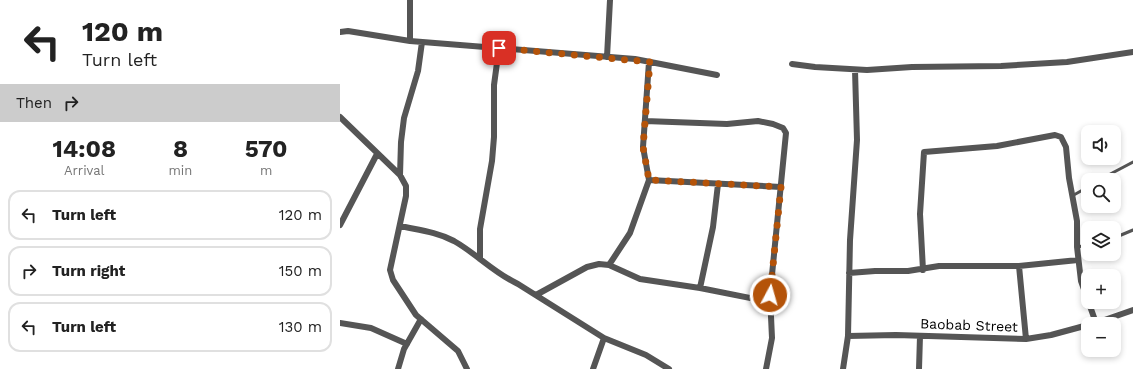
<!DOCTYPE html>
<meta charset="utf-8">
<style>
:root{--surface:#fff;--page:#f6f6f6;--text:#222;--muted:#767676;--line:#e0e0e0}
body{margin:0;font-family:"Work Sans",sans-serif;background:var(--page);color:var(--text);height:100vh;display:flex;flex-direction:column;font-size:15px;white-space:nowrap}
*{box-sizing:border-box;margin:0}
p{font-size:13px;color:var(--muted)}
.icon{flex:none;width:22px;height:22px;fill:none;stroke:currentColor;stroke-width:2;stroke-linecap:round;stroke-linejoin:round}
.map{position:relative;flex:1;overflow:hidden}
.sheet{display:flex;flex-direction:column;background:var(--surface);width:340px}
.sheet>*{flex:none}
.banner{background:#fff;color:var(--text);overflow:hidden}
.controls{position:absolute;left:741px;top:125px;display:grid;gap:8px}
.controls a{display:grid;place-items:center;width:40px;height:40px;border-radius:8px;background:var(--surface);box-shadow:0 2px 6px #0003;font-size:20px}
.pin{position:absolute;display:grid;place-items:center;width:34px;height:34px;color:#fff;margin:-17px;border-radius:8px;box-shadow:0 2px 6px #0006}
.me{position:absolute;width:44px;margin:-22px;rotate:6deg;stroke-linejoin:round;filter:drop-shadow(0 0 3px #0008)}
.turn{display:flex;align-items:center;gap:14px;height:84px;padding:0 16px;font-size:18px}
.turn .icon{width:52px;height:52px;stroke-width:2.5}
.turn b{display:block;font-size:28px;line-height:34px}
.then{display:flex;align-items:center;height:38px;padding:0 16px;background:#0003;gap:8px;font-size:15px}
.eta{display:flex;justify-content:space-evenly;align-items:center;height:68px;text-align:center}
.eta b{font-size:24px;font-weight:700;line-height:28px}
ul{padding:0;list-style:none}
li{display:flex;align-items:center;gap:12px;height:50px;margin:0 8px 6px;padding:0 8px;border:2px solid var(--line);border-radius:12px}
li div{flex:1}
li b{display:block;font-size:15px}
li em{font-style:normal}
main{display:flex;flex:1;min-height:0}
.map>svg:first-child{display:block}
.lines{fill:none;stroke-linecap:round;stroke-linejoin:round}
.lane{stroke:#555;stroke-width:3}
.street{stroke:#555;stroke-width:6}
.route{stroke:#b45309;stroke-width:7;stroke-dasharray:0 12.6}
.labels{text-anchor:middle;stroke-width:4;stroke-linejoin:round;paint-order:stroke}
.street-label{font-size:14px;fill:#000;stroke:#fff}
</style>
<main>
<section class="sheet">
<div class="banner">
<div class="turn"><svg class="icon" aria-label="left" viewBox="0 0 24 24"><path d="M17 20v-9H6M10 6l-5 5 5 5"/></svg><div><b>120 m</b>Turn left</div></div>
<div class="then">Then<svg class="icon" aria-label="right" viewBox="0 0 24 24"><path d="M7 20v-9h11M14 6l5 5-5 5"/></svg></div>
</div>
<div class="eta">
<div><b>14:08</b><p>Arrival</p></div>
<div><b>8</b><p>min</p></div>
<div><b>570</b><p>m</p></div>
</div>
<ul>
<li><svg class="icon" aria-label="left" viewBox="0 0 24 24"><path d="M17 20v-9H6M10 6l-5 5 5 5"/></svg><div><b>Turn left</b></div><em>120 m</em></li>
<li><svg class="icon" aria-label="right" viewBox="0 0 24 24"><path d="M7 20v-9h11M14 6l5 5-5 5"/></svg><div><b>Turn right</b></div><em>150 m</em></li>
<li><svg class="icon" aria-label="left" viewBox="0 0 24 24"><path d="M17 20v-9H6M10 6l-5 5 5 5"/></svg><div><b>Turn left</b></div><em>130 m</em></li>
</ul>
</section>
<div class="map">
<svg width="793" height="369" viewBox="0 0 793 369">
<rect width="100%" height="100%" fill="#fff"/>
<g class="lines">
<path class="lane" d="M759,180L793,162
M732,196L748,187
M774,238L793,230
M737,247L748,245"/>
<path class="street" d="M0,32L8,31L70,41L295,59L377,75
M70,41V0
M82,42L78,71L64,118L61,142L60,175L66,186V196L50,270L53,280L76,315L118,351L127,369
M267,57L270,0
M452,64L475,67L527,70L572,67L661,66L727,62L793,52
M0,117L60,175
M305,121L387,124L418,121L433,124L443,128L446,133L430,295L432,338L426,369
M309,180L303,147L309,62
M0,225L37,154
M60,226C78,230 97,232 114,241C137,254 154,273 178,284L264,338
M140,259V229L152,161L154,137V85L159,48
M269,265L290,233L309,180L441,187
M679,266L686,339
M583,270L580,214L584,152L657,146L715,135L721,137L726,147L729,178L737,221V247L741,281L756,323
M509,273L535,271H568L599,266H679L738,260
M360,288L373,227L378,184
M196,295L247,267L259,264L269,265L300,279L360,288L430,302
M0,323L31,328L67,344
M753,324L793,310
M508,336L556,335L686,339L711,335L748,325
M58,369L64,349L81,319
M253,369L264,338L306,355L329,369
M503,369L508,336L510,240L517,140L515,70
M579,369L580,336"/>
</g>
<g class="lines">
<path class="route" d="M159,48L310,62L303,147L309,180L441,187L430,295"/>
</g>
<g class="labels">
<g class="street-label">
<text transform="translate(629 325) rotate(2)" y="5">Baobab Street</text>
</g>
</g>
</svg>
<div class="controls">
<a><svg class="icon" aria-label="sound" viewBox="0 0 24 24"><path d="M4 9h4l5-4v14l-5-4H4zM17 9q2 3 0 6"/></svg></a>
<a><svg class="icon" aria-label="search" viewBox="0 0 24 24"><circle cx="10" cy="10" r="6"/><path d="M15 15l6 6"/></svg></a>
<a><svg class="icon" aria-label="layers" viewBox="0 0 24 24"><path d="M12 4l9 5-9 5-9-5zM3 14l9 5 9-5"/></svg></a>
<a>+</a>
<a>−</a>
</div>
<div class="pin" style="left:159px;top:48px;background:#d93025"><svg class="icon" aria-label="arrive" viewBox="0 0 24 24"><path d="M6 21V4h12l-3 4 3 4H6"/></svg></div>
<svg class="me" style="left:430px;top:295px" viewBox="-20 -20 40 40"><circle r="17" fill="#b45309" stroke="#fff" stroke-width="3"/><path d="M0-11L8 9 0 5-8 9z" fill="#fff"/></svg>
</div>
</main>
